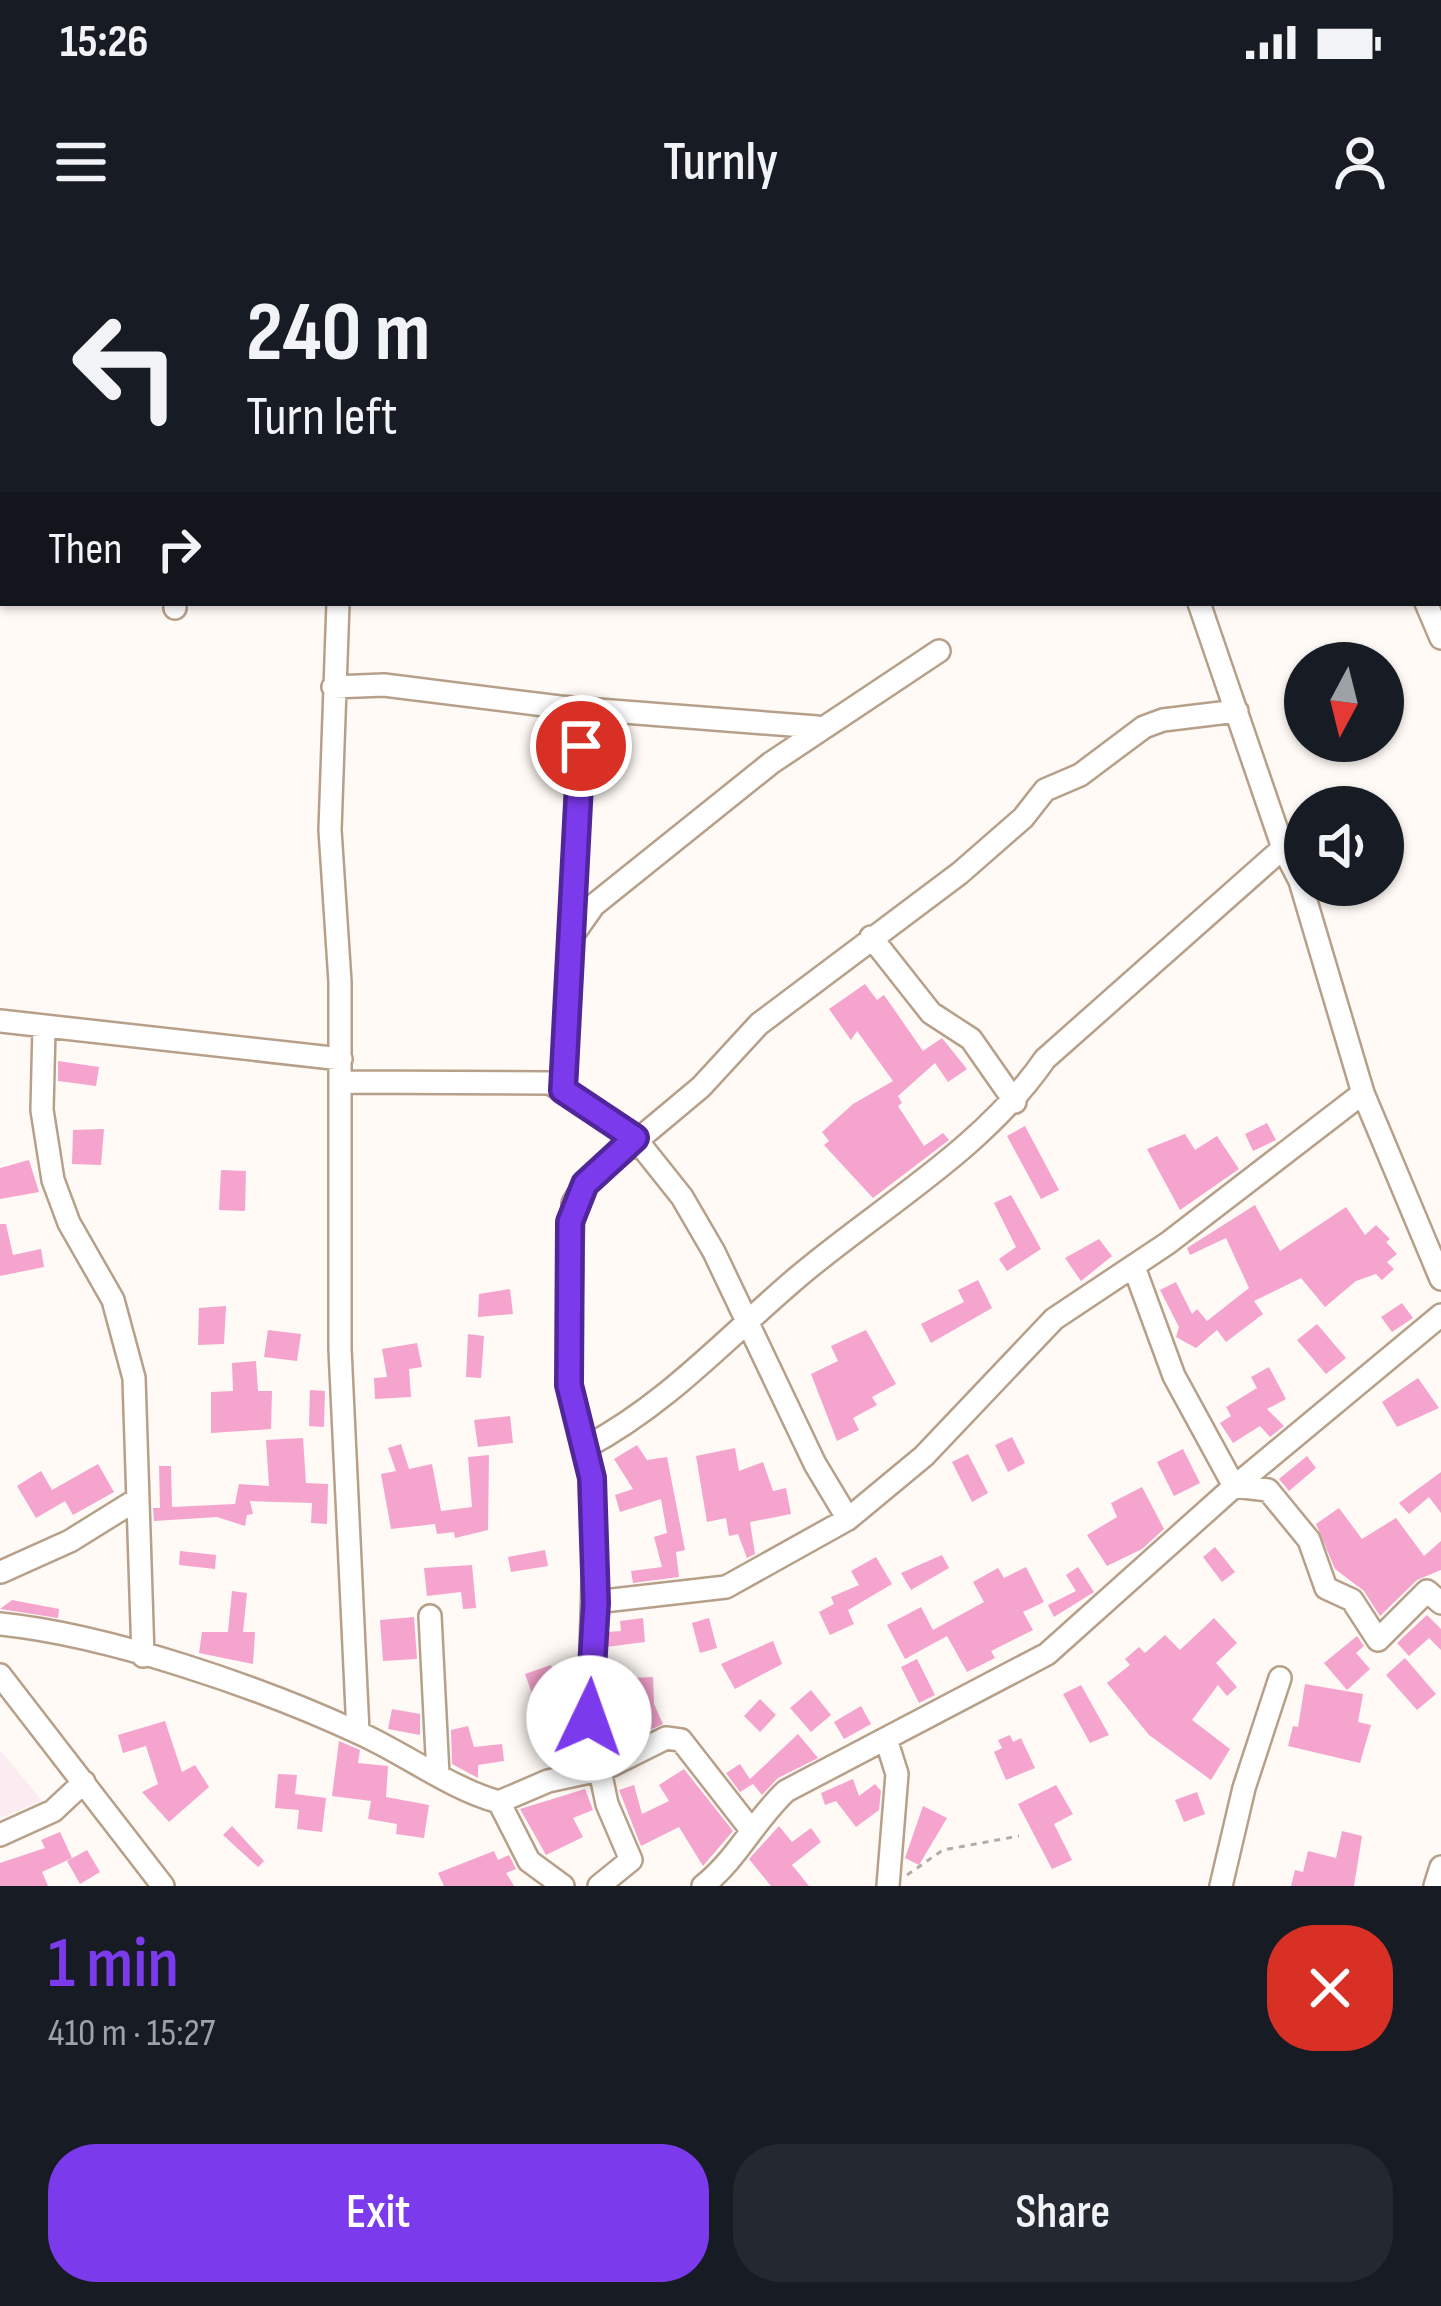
<!DOCTYPE html>
<meta charset="utf-8">
<style>
:root{--surface:#171b24;--page:#242831;--text:#f1f3f6;--muted:#9ea1a6;--accent:#7c3aed}
body{margin:0;font-family:"Sofia Sans Condensed",sans-serif;background:var(--page);color:var(--text);height:100vh;display:flex;flex-direction:column;font-size:45px;white-space:nowrap}
*{box-sizing:border-box;margin:0}
p{font-size:39px;color:var(--muted)}
.icon{flex:none;width:66px;height:66px;fill:none;stroke:currentColor;stroke-width:2;stroke-linecap:round;stroke-linejoin:round}
.map{position:relative;height:1646px;overflow:hidden}
.sheet{display:flex;flex-direction:column;background:var(--surface);flex:1}
.sheet>*{flex:none}
.top-card{position:absolute;left:0px;top:0px;width:1443px;height:366px;box-shadow:0 3px 9px #0004;background:#171b24;color:var(--text);overflow:hidden}
.needle{width:78px;rotate:187deg}
.controls{position:absolute;left:1284px;top:402px;display:grid;gap:24px}
.controls a{display:grid;place-items:center;width:120px;height:120px;border-radius:50%;background:var(--surface);box-shadow:0 3px 9px #0004;font-size:60px}
.pin{position:absolute;display:grid;place-items:center;width:102px;height:102px;color:#fff;margin:-51px;border:6px solid #fff;border-radius:50%;box-shadow:0 3px 12px #0007}
.me{position:absolute;width:132px;margin:-66px;rotate:3deg;stroke-linejoin:round;filter:drop-shadow(0 0 9px #0008)}
.turn{display:flex;align-items:center;gap:42px;height:252px;padding:0 48px;font-size:54px}
.turn .icon{width:156px;height:156px;stroke-width:2.5}
.turn b{display:block;font-size:84px;line-height:102px}
.then{display:flex;align-items:center;height:114px;padding:0 48px;background:#0003;gap:24px;font-size:45px}
.round{display:grid;place-items:center;flex:none;width:126px;height:126px;border-radius:48px;background:var(--page)}
.headline{display:flex;align-items:center;justify-content:space-between;height:204px;padding:0 48px}
h1{font-size:72px;font-weight:600;line-height:90px;color:var(--accent)}
.button{display:flex;gap:24px;margin-top:auto;padding:24px 48px}
.button a{flex:1;height:138px;border-radius:48px;background:var(--accent);color:#fff;font-size:48px;font-weight:600;line-height:138px;text-align:center}
.button a+a{background:var(--page);color:var(--text)}
.status{display:flex;justify-content:space-between;align-items:center;height:84px;padding:0 60px;background:var(--surface);direction:ltr}
.status svg{height:33px;fill:currentColor}
header{display:flex;justify-content:space-between;align-items:center;height:156px;padding:0 48px;background:var(--surface);font-size:54px;font-weight:600}
.map>svg:first-child{display:block}
.education{fill:#fcecf1}
.building{fill:#f5a4ce}
.lines{fill:none;stroke-linecap:round;stroke-linejoin:round}
.minor-casing{stroke:#b7a089;stroke-width:26}
.path{stroke:#b2aca5;stroke-width:3;stroke-dasharray:6 6;stroke-linecap:butt}
.minor{stroke:#fff;stroke-width:21}
.route-casing{stroke:#51269a;stroke-width:30}
.route{stroke:#7c3aed;stroke-width:21}
</style>
<div class="status"><b>15:26</b><svg viewBox="0 0 49 12"><path d="M0 12V9h3v3zM5 12V6h3v6zM10 12V3h3v9zM15 12V0h3v12zM26 1h20v11H26zM47 4h2v5h-2z"/></svg></div>
<header><svg class="icon" aria-label="menu" viewBox="0 0 24 24"><path d="M4 6h16M4 12h16M4 18h16"/></svg>Turnly<svg class="icon" aria-label="person" viewBox="0 0 24 24"><circle cx="12" cy="8" r="4"/><path d="M4 21q1-7 8-7t8 7"/></svg></header>
<div class="map">
<svg width="1441" height="1646" viewBox="0 0 1441 1646">
<rect width="100%" height="100%" fill="#fffaf5"/>
<path class="education" d="M0,1510L42,1561L0,1578Z"/>
<path class="building" d="M865,744L877,760L884,755L923,811L942,798L967,829L948,842L935,823L898,856L902,863L898,866L924,906L943,893L949,900L873,958L824,905L829,901L822,892L853,864L893,841L857,791L851,800L829,769Z
M58,821L99,827L96,846L58,841Z
M1267,883L1276,900L1253,911L1245,894Z
M1025,886L1059,950L1041,959L1007,896Z
M104,889L101,925L72,924L73,890Z
M1185,894L1195,910L1217,896L1239,929L1180,970L1147,909Z
M29,920L39,952L0,959V928Z
M221,930L246,931L245,971L219,970Z
M1011,955L1041,1009L1007,1031L999,1019L1016,1007L994,963Z
M1255,965L1280,1011L1346,967L1365,995L1376,985L1390,999L1386,1002L1397,1014L1387,1022L1394,1029L1382,1040L1376,1034L1356,1041L1325,1067L1301,1038L1254,1061L1263,1074L1226,1102L1217,1090L1196,1108L1176,1097L1179,1087L1160,1050L1176,1042L1192,1074L1197,1069L1207,1081L1249,1048L1226,998L1190,1015L1187,1008Z
M0,984H6L13,1015L41,1009L44,1027L0,1036Z
M1099,999L1112,1016L1081,1041L1065,1018Z
M978,1040L992,1068L931,1103L921,1084L964,1062L958,1050Z
M510,1049L513,1074L478,1077L479,1054Z
M1402,1063L1413,1078L1392,1092L1381,1077Z
M226,1066L224,1104L198,1105L199,1068Z
M1317,1084L1346,1118L1326,1134L1297,1100Z
M268,1090L301,1094L297,1121L264,1117Z
M866,1090L896,1144L872,1157L877,1165L853,1178L859,1190L837,1201L811,1134L838,1121L831,1106Z
M468,1094L484,1096L481,1138L466,1137Z
M417,1103L422,1127L409,1129L411,1157L375,1159L374,1138L387,1137L382,1109Z
M256,1121L258,1151H272L271,1189L211,1193V1152L233,1151L232,1123Z
M1269,1127L1286,1159L1267,1169L1284,1186L1270,1197L1260,1186L1233,1203L1220,1183L1231,1176L1226,1167L1257,1148L1251,1137Z
M1418,1138L1439,1168L1397,1187L1382,1162Z
M310,1150L325,1151L324,1187L309,1186Z
M510,1176L513,1203L478,1207L474,1180Z
M1012,1197L1025,1223L1008,1232L995,1205Z
M303,1198L306,1243L328,1244L327,1284L311,1283L312,1263L250,1261L253,1274L247,1275L245,1286L217,1277L154,1281L153,1268H160L159,1226H171L172,1267L235,1264L239,1244L269,1246L266,1200Z
M401,1204L409,1229L432,1224L441,1271L472,1267L468,1217L489,1215L488,1290L455,1298L454,1292L437,1294L435,1284L391,1289L381,1234L396,1231L388,1208Z
M637,1205L647,1220L667,1217L685,1310L676,1312L679,1337L633,1343L631,1331L662,1327L654,1297L667,1293L661,1259L620,1272L615,1255L633,1249L614,1219Z
M735,1208L739,1231L763,1222L773,1251L786,1248L791,1274L750,1282L755,1314L747,1318L738,1294L729,1296L726,1278L707,1282L696,1216Z
M1183,1209L1200,1243L1174,1256L1157,1222Z
M968,1214L988,1253L972,1262L952,1222Z
M1307,1216L1316,1228L1289,1251L1279,1239Z
M98,1224L114,1252L73,1275L65,1261L36,1278L17,1246L41,1231L52,1250Z
M1441,1232V1273L1429,1257L1409,1274L1399,1263Z
M1142,1247L1164,1289L1142,1309L1107,1326L1087,1295L1117,1277L1111,1263Z
M1339,1268L1362,1299L1396,1278L1424,1316L1441,1301V1330L1417,1340L1380,1376L1364,1351L1335,1329L1316,1284Z
M1215,1307L1235,1332L1222,1342L1203,1317Z
M545,1310L548,1326L511,1332L508,1317Z
M180,1311L216,1315L215,1329L179,1325Z
M942,1315L949,1328L911,1350L901,1333Z
M876,1317L892,1344L848,1370L854,1384L830,1395L819,1372L834,1364L831,1357L859,1345L851,1331Z
M472,1325L476,1368L463,1369L461,1352L427,1356L424,1328Z
M1026,1327L1044,1362L1023,1372L1033,1390L991,1411L995,1418L967,1432L947,1396L905,1419L887,1385L921,1367L933,1390L984,1362L973,1342L998,1328L1004,1338Z
M1078,1327L1094,1352L1054,1377L1048,1365L1076,1351L1066,1335Z
M232,1351L247,1353L243,1392H255L253,1424L199,1413L202,1392H228Z
M12,1360L59,1369L58,1378L0,1369Z
M1427,1375L1441,1389V1410L1429,1398L1409,1416L1397,1403Z
M414,1377L417,1419L383,1421L380,1380Z
M643,1378L645,1402L606,1407L607,1392L621,1391L620,1381Z
M709,1378L717,1408L700,1413L692,1383Z
M1214,1378L1237,1403L1216,1423L1237,1447L1227,1456L1218,1445L1192,1480L1230,1509L1211,1540L1149,1495L1107,1443L1130,1425L1125,1419L1139,1407L1145,1413L1165,1395L1180,1410Z
M1357,1396L1364,1406L1356,1413L1370,1429L1347,1450L1324,1423Z
M773,1401L782,1424L735,1449L721,1424Z
M1405,1418L1436,1454L1417,1470L1386,1435Z
M917,1419L935,1455L919,1463L901,1427Z
M551,1425L564,1461L538,1470L525,1434Z
M653,1437L654,1464L663,1484L630,1499L614,1473L632,1462L630,1438Z
M1305,1444L1363,1454L1358,1482L1371,1485L1360,1523L1288,1506L1293,1486L1298,1487Z
M1081,1445L1109,1495L1090,1503L1063,1454Z
M811,1450L831,1475L811,1492L790,1468Z
M760,1459L776,1475L760,1492L744,1476Z
M861,1466L871,1484L844,1499L834,1482Z
M392,1469L420,1474V1495L388,1489Z
M165,1481L182,1532L195,1525L209,1547L169,1582L142,1552L158,1544L146,1506L123,1513L118,1495Z
M468,1486L474,1507L502,1504L504,1521L478,1525V1538L452,1524L451,1490Z
M798,1494L818,1518L778,1538L762,1555L753,1544L740,1552L726,1533L740,1524L750,1539Z
M1010,1495L1013,1502L1021,1498L1035,1528L1006,1540L994,1512L1002,1508L998,1500Z
M339,1501L360,1510L358,1523L388,1526L386,1557L429,1565L424,1598L396,1594L397,1584L368,1579L371,1561L332,1556Z
M684,1529L733,1591L703,1626L679,1587L641,1606L619,1550L634,1545L642,1574L669,1561L659,1545Z
M278,1534L297,1535L295,1554L326,1558L322,1592L297,1589L299,1570L275,1568Z
M853,1539L859,1556L875,1544L881,1551L879,1570L856,1587L836,1561L825,1565L821,1553Z
M1056,1545L1073,1574L1054,1584L1072,1620L1052,1629L1018,1564Z
M585,1549L593,1570L573,1578L583,1597L546,1615L520,1569Z
M1197,1552L1205,1574L1184,1582L1175,1560Z
M923,1566L947,1578L919,1625L905,1618Z
M232,1586L264,1621L258,1627L223,1595Z
M779,1586L792,1602L811,1588L821,1602L792,1625L809,1646H771L749,1619Z
M1342,1591L1362,1596L1354,1646H1291L1295,1630L1303,1632L1308,1611L1336,1618Z
M60,1592L72,1618L42,1632L48,1646H0V1623L45,1608L41,1600Z
M87,1610L100,1632L80,1644L67,1621Z
M494,1611L498,1620L509,1615L516,1629L506,1633L514,1646H444L438,1633Z"/>
<g class="lines">
<g class="minor-casing">
<path id="minor" d="M540,0L553,3
M233,3L234,0
M437,3L438,0
M1150,3V0
M1358,3L1359,0
M0,244L3,245
M175,363V368
M338,363L330,590L340,742V1109L358,1492
M1199,363L1283,608L1300,641L1363,853L1441,1039
M1426,363L1441,398
M333,447L384,445L560,467L817,487
M560,467L579,485L581,506L564,850
M871,697L931,773L971,799L1015,862
M570,699L594,665L771,523L939,411
M0,781L341,819
M44,788L42,870L53,940L69,983L113,1060L134,1138L143,1416
M341,842L550,843L635,898L682,957L714,1012L815,1224L848,1279
M1134,1027L1174,1136L1234,1246
M586,1207C669,1163 728,1096 799,1036C882,966 983,909 1045,819L1283,608
M1234,1246L1268,1250L1309,1300L1326,1348L1352,1360L1378,1400L1427,1351L1441,1363
M1,1332L70,1301L136,1260
M595,1362L726,1347L848,1279L924,1216L1054,1079L1168,1003L1363,853
M430,1376L438,1535
M0,1384C108,1395 260,1447 359,1493C406,1514 449,1548 499,1562L548,1541L604,1529L666,1498L681,1500L752,1591
M0,1435L163,1646
M886,1499L897,1534L888,1646
M499,1562L529,1621L563,1646
M0,1595L53,1571L84,1542
M599,1646L631,1620L607,1564L589,1478L594,1308L592,1238L569,1145L573,963L585,944L701,847L759,784L960,633L1023,578L1045,550L1080,535L1144,487L1163,480L1237,471
M703,1646C738,1618 754,1581 786,1551L1047,1414L1228,1252L1441,1075
M1221,1646L1244,1548L1280,1438
M1435,1646L1441,1627"/>
</g>
<path class="path" d="M907,1635L943,1610L1019,1596"/>
<use href="#minor" class="minor"/>
</g>
<g class="lines">
<g class="route-casing">
<path id="route" d="M581,506L563,850L635,898L585,944L570,982L569,1145L592,1238L596,1363L589,1478"/>
</g>
<use href="#route" class="route"/>
</g>
</svg>
<div class="controls">
<a><svg class="needle" viewBox="-14 -14 28 28"><path d="M0-13l5 13h-10z" fill="#e53935"/><path d="M0 13l5-13h-10z" fill="#9ea1a6"/></svg></a>
<a><svg class="icon" aria-label="sound" viewBox="0 0 24 24"><path d="M4 9h4l5-4v14l-5-4H4zM17 9q2 3 0 6"/></svg></a>
</div>
<div class="pin" style="left:581px;top:506px;background:#d93025"><svg class="icon" aria-label="arrive" viewBox="0 0 24 24"><path d="M6 21V4h12l-3 4 3 4H6"/></svg></div>
<svg class="me" style="left:589px;top:1478px" viewBox="-20 -20 40 40"><circle r="19" fill="#fff"/><path d="M0-13L10 11 0 6-10 11z" fill="#7c3aed"/></svg>
<div class="top-card">
<div class="turn"><svg class="icon" aria-label="left" viewBox="0 0 24 24"><path d="M17 20v-9H6M10 6l-5 5 5 5"/></svg><div><b>240 m</b>Turn left</div></div>
<div class="then">Then<svg class="icon" aria-label="right" viewBox="0 0 24 24"><path d="M7 20v-9h11M14 6l5 5-5 5"/></svg></div>
</div>
</div>
<section class="sheet">
<div class="headline"><div><h1>1 min</h1><p>410 m · 15:27</p></div><a class="round" style="background:#d93025;color:#fff"><svg class="icon" aria-label="close" viewBox="0 0 24 24"><path d="M6 6l12 12M18 6L6 18"/></svg></a></div>
<div class="button"><a>Exit</a><a>Share</a></div>
</section>
